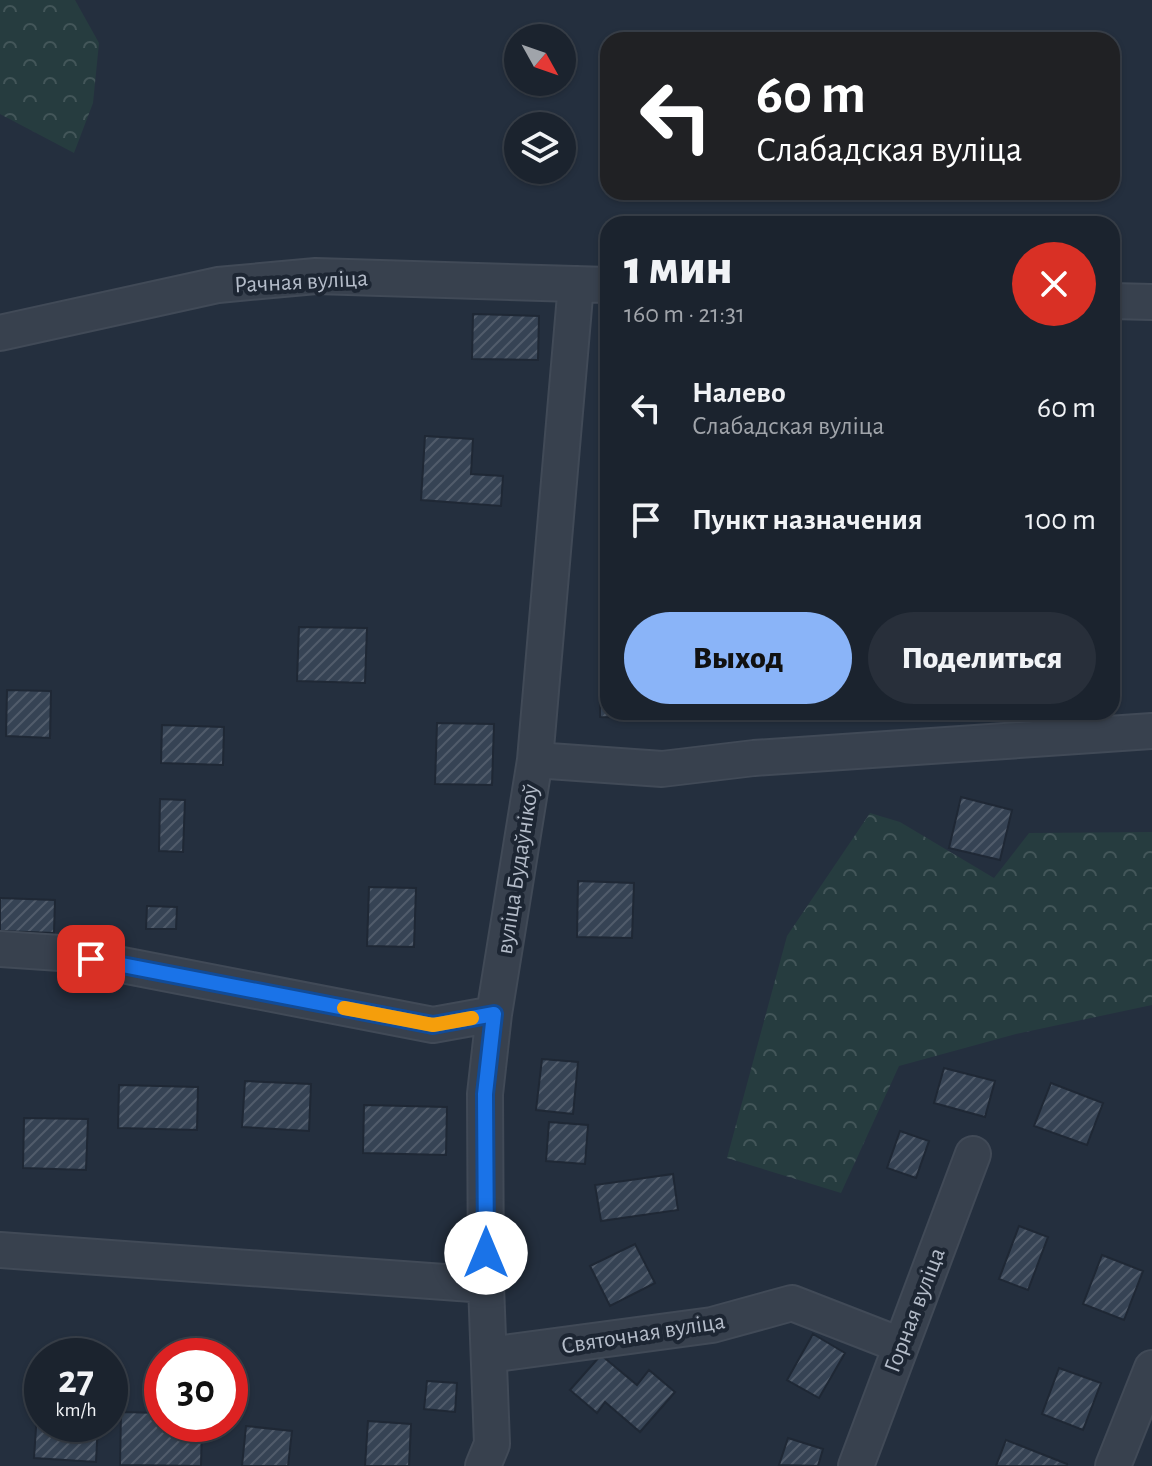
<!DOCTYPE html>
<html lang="ru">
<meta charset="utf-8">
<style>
:root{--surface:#1b232e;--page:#282f3a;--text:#f1f3f6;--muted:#a0a4aa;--line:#39404a;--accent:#8ab4f8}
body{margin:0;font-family:"Alegreya Sans",sans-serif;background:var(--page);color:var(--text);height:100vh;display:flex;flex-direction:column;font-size:30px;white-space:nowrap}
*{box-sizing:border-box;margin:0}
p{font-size:26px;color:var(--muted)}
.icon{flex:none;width:44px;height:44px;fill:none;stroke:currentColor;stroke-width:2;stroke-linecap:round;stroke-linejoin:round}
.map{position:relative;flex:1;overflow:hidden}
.sheet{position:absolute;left:600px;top:216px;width:520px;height:504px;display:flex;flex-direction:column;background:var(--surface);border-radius:24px;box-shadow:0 2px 6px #0004,0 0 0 2px var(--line)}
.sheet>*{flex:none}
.banner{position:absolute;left:600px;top:32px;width:520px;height:168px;border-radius:24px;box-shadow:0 2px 6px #0004,0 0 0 2px var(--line);background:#202124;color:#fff;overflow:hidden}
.needle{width:52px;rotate:130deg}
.controls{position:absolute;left:504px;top:24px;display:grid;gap:16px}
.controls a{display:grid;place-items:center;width:72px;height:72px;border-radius:50%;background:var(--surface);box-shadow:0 2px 6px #0004,0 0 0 2px var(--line);font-size:40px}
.speed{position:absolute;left:24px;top:1338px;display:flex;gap:16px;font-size:40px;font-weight:700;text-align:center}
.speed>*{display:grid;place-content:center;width:104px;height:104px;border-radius:50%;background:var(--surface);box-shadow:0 2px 6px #0004,0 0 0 2px var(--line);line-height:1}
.speed small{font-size:20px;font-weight:400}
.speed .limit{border:12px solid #d22;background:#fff;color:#111}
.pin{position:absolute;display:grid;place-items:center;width:68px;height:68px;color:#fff;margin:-34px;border-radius:16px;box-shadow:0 4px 12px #0006}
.me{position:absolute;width:88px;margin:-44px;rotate:0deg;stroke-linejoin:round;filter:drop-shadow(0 0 6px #0008)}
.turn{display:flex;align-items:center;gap:28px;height:168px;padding:0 24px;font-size:36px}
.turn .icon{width:104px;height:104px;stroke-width:2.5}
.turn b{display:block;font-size:56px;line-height:68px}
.round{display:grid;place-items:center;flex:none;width:84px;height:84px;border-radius:42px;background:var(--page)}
.summary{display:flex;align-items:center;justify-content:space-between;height:136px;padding:0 24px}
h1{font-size:48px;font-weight:800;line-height:60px}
.action{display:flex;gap:16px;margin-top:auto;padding:16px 24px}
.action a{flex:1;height:92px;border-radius:48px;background:var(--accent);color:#111;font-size:32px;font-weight:800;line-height:92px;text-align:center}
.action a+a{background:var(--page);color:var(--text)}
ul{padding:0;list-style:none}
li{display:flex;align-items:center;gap:24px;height:112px;padding:0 24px}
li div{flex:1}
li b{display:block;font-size:30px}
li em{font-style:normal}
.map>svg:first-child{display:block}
.forest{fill:url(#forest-crowns)}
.building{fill:url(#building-hatch);stroke:#1f2835;stroke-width:2}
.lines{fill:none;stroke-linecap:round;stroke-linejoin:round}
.minor-casing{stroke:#414a57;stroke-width:38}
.minor{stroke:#38414e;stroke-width:34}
.route-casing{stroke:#114b97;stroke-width:20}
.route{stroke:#1a73e8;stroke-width:14}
.slow{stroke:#f59e0b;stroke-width:14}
.labels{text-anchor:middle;stroke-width:8;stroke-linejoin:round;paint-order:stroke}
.street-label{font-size:24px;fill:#b4bcc9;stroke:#1d2633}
</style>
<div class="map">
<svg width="1152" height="1466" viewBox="0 0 1152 1466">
<defs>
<pattern id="forest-crowns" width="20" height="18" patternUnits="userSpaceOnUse" patternTransform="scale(2)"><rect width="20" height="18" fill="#263c3f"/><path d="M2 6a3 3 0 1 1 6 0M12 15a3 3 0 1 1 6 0" fill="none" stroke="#435659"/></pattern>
<pattern id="building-hatch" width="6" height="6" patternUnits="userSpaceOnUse" patternTransform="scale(2)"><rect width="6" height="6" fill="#364354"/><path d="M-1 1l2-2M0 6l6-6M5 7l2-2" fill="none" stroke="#515c6b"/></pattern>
</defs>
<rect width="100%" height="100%" fill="#242f3e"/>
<path class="forest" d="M0,0H75L99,43L93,103L74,153L0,114Z
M870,813L900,822L994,878L1029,833L1152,832V1005L1016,1034L899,1066L841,1193L727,1158L787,936Z"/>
<path class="building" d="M473,314L539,316L538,360L472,359Z
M1112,348H1118V388H1112Z
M425,436L473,439L471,474L503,476L501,506L421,500Z
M299,627L367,628L365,683L297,681Z
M600,650H608V712H649V718L600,717Z
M7,690L51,691L50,738L6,736Z
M437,723L494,724L492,785L435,784Z
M162,725L224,727L223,765L161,763Z
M961,797L1012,810L1000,860L949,848Z
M160,799L185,800L183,852L159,851Z
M578,881L634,883L632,938L577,937Z
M369,887L416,888L414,947L367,946Z
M0,898L55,900L54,933L0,931Z
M147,906L177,907L176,929H146Z
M542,1059L578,1062L573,1114L536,1110Z
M944,1068L995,1081L985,1117L934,1103Z
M245,1081L311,1084L309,1131L242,1127Z
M1051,1083L1103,1103L1087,1145L1034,1126Z
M119,1085L198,1087L197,1130L118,1128Z
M364,1105L447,1107L446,1155L363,1153Z
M24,1118L88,1119L86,1170L23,1168Z
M549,1122L588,1125L585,1164L546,1161Z
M900,1131L929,1141L916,1178L887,1168Z
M673,1174L678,1210L601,1221L595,1185Z
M1019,1226L1048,1237L1028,1290L999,1279Z
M635,1244L655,1283L610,1306L590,1266Z
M1102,1255L1143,1271L1124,1320L1083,1304Z
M813,1334L845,1353L819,1398L787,1380Z
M601,1355L637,1385L649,1370L675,1392L640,1432L605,1402L597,1413L570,1390Z
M1059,1368L1101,1383L1083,1430L1042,1414Z
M427,1381L457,1383L455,1412L424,1409Z
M121,1412L162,1413V1424H202L201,1466L120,1465Z
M37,1413L42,1414V1424H98L96,1462L34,1458Z
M368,1421L411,1424L409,1466H365Z
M246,1426L292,1431L288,1466H242Z
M788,1438L823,1449L818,1466L779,1465Z
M1006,1440L1067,1464V1466H996Z"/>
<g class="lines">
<g class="minor-casing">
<path id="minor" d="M1112,301L1152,302
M0,333L218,285L316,276L608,285
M535,760L576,284
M0,949L60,953L433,1025L494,1014
M0,1250L486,1285
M489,1355L712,1325L792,1303L900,1345
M483,1466L492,1444L486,1285L485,1094L494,1014L535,760L662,769L754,758L1152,731
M856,1466L973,1154
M1113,1466L1152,1368"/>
</g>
<use href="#minor" class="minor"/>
</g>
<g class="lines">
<g class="route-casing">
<path id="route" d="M91,959L433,1025L494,1014L485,1094L486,1253"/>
</g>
<use href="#route" class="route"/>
<path class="slow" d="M344,1008L433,1025L472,1018"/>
</g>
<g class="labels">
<g class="street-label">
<text transform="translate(301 281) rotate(-3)" y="8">Рачная вуліца</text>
<text transform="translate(517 869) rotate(-81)" y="8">вуліца Будаўнікоў</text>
<text transform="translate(914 1310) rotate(-69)" y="8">Горная вуліца</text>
<text transform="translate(643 1333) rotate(-9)" y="8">Святочная вуліца</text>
</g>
</g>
</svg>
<div class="controls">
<a><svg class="needle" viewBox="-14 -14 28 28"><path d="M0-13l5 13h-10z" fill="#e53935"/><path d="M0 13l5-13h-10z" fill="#a0a4aa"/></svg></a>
<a><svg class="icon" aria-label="layers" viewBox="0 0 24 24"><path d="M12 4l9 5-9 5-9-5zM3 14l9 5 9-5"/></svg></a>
</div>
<div class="speed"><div>27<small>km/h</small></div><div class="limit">30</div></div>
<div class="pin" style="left:91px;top:959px;background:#d93025"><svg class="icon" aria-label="arrive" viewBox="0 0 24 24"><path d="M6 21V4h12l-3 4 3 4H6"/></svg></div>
<svg class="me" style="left:486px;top:1253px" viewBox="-20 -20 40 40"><circle r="19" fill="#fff"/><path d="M0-13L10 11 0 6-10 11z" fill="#1a73e8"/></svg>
<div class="banner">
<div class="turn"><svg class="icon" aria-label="left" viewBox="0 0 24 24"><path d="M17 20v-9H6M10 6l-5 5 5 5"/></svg><div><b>60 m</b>Слабадская вуліца</div></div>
</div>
<section class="sheet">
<div class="summary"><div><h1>1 мин</h1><p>160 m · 21:31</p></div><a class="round" style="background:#d93025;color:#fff"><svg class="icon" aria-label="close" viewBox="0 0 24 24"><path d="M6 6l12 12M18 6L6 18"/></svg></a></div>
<ul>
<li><svg class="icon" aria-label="left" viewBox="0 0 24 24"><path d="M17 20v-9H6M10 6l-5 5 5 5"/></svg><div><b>Налево</b><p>Слабадская вуліца</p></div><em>60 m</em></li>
<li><svg class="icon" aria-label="arrive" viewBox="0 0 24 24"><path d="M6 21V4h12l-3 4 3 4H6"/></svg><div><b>Пункт назначения</b></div><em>100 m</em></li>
</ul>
<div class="action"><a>Выход</a><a>Поделиться</a></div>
</section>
</div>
